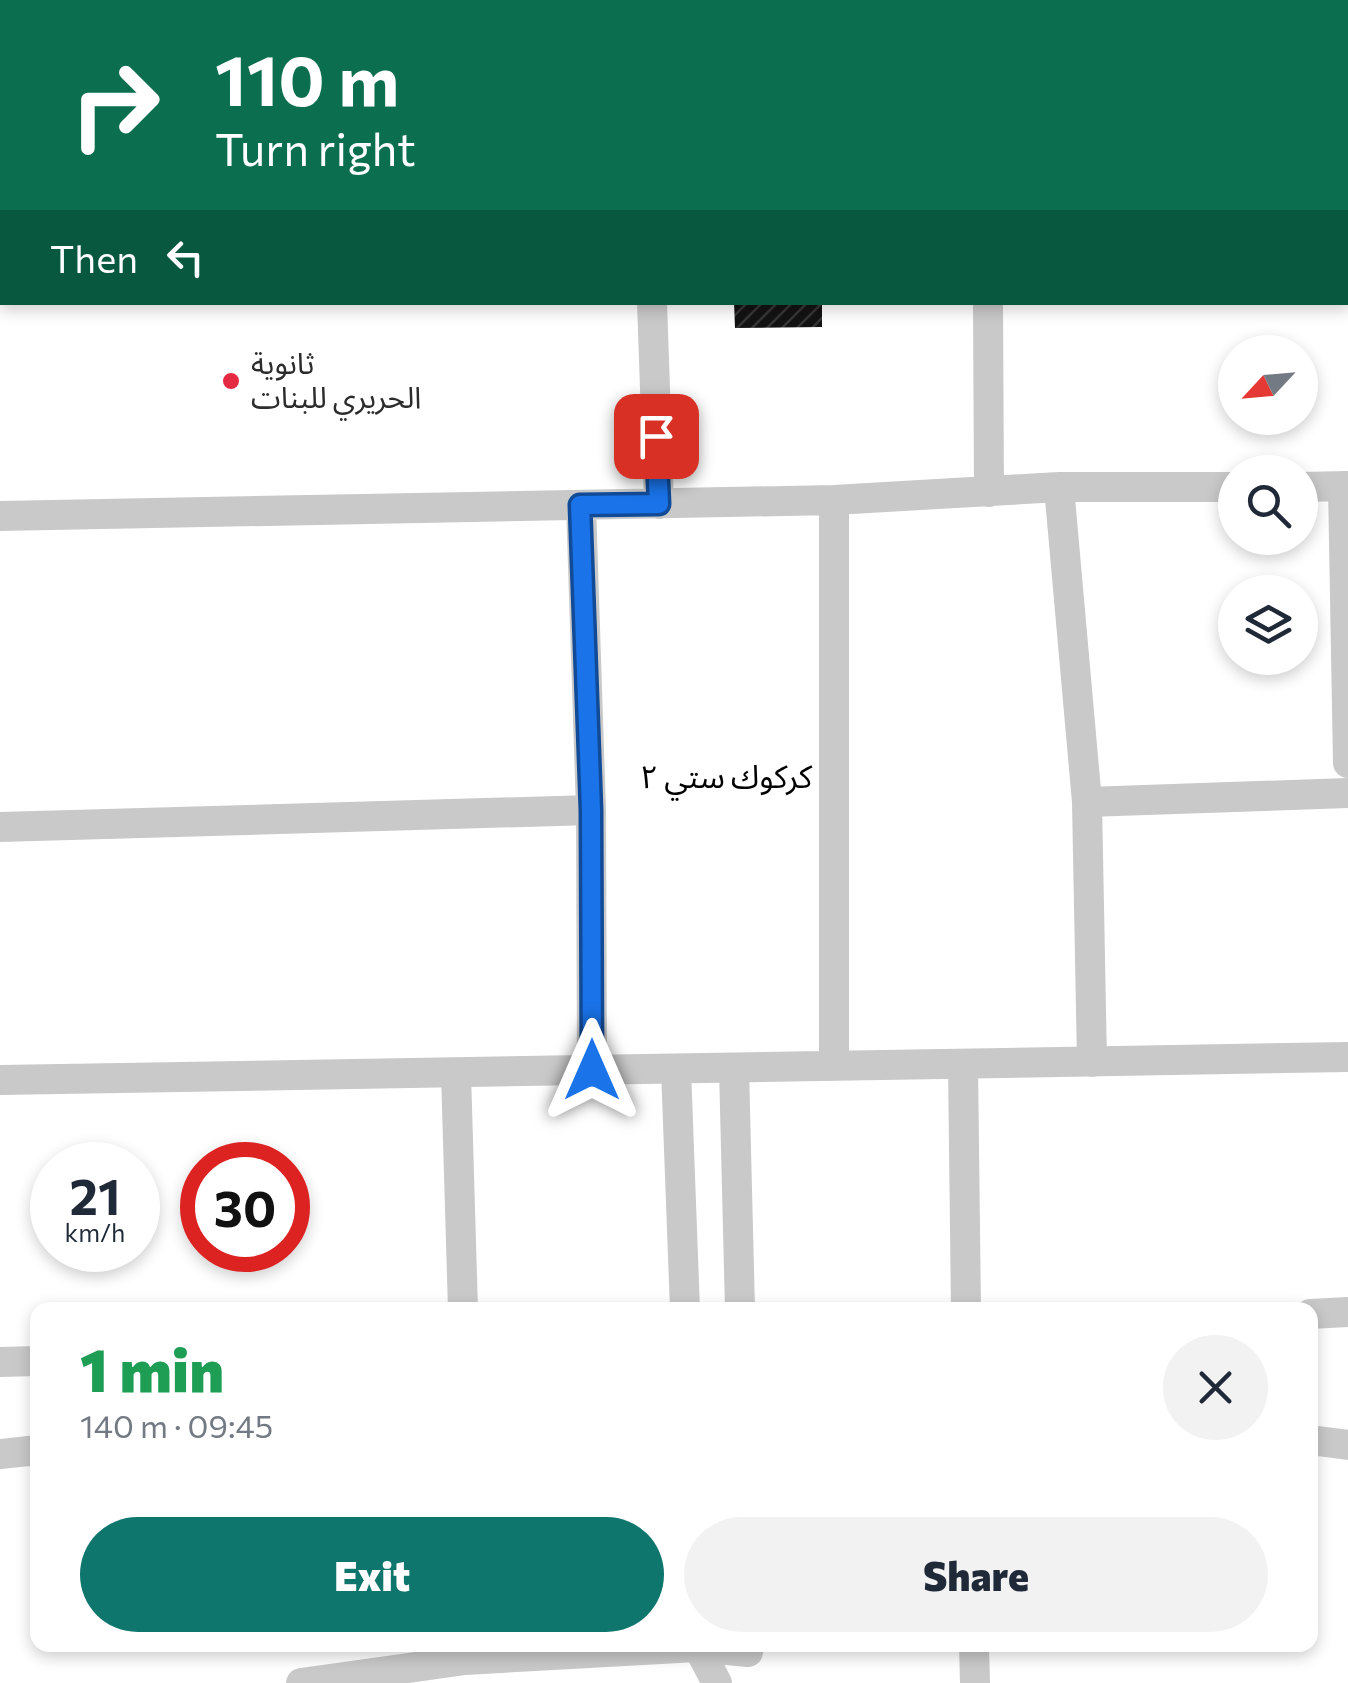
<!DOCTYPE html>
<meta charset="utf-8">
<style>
:root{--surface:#fff;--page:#f2f2f3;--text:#1f2937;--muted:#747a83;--accent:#0f766e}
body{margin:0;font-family:Commissioner,"Noto Sans Arabic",sans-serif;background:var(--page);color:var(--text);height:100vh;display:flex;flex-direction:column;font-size:38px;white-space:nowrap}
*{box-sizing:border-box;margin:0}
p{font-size:32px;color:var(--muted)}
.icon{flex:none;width:55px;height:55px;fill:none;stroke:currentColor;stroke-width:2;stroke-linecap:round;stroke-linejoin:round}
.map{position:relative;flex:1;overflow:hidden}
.sheet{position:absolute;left:30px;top:1302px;width:1288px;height:350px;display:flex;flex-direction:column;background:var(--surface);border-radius:20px;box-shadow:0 5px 15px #0003}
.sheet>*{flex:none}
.guide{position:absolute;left:0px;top:0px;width:1350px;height:305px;box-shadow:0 5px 15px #0003;background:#0b6e4f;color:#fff;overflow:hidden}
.needle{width:65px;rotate:244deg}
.buttons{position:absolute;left:1218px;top:335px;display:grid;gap:20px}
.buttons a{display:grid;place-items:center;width:100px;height:100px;border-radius:50%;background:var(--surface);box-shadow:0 5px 15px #0003;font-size:50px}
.speed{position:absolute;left:30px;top:1142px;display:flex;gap:20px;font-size:50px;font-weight:700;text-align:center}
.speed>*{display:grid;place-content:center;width:130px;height:130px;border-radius:50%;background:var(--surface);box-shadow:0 5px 15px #0003;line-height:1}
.speed small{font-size:25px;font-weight:400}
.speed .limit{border:15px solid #d22;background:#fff;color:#111}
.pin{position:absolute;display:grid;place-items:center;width:85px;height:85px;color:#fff;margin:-42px;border-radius:20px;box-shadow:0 5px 15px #0006}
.me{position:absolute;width:110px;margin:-55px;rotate:0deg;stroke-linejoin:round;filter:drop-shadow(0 0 8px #0008)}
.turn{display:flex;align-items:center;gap:35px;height:210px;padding:0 50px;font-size:45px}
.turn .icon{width:130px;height:130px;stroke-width:2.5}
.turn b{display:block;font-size:70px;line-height:85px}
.then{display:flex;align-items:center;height:95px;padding:0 50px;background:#0003;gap:20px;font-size:38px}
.round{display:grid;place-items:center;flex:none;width:105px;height:105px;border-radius:52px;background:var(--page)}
.summary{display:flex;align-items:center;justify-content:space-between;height:170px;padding:0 50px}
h1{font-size:60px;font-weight:800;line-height:75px;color:#1e9e55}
.action{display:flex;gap:20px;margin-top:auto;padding:20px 50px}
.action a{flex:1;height:115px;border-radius:60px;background:var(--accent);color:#fff;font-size:40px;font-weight:800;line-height:115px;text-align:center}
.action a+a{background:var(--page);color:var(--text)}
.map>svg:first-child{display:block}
.building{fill:url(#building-hatch)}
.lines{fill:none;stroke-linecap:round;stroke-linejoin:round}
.minor{stroke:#c9c9c9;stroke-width:30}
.route-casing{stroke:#114b97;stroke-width:25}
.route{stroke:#1a73e8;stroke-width:18}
.poi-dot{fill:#e52b43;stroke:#fff;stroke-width:4}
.labels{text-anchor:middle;stroke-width:10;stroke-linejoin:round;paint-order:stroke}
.poi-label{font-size:30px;fill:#2c2c2c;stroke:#fff;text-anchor:start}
.neighbourhood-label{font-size:32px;fill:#000;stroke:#fff}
</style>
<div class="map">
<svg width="1348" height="1683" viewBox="0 0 1348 1683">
<defs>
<pattern id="building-hatch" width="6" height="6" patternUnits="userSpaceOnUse" patternTransform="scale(2.5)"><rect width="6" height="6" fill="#131313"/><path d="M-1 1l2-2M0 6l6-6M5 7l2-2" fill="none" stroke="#363636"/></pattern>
</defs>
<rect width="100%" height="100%" fill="#fff"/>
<path class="building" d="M734,302H822V327L735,328Z"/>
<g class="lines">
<path class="minor" d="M643,0V2
M987,0V2
M652,302L659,504
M988,302L989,492
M1343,486L1348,763
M1059,487L1087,802L1092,1062
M1300,487L1348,486
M581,505L591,810L592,1070
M0,516L834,500L1059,487H1235
M1087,802L1348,793
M0,827L591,810
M963,1064L966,1310
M834,1066V500
M734,1068L740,1310
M676,1069L685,1310
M456,1073L463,1310
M0,1080L1348,1057
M1310,1314L1348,1312
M0,1362L38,1361
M1310,1440L1348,1445
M0,1454L38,1450
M697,1645L717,1683
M974,1645L975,1683
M301,1683L465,1660L697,1647L748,1652"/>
</g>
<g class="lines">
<g class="route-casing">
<path id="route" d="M592,1070L591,810L580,505L659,504L656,436"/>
</g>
<use href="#route" class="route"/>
</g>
<circle class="poi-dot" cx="231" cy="381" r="10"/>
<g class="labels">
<g class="poi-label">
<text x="251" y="374">ثانوية<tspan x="251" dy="34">الحريري للبنات</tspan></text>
</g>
<g class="neighbourhood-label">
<text x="726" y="788">كركوك ستي ٢</text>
</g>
</g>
</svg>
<div class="buttons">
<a><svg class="needle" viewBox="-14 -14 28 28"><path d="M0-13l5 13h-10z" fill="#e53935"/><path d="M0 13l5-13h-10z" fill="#747a83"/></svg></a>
<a><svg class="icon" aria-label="search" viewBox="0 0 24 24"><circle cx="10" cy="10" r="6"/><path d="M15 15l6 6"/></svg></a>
<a><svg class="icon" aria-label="layers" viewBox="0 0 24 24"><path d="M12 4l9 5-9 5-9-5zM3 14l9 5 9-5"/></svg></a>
</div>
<div class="speed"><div>21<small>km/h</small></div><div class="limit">30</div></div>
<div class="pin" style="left:656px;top:436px;background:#d93025"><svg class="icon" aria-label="arrive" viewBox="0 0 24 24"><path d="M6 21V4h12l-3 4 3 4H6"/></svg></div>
<svg class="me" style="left:592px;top:1070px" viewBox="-20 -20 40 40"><path d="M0-17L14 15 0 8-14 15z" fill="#1a73e8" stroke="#fff" stroke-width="4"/></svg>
<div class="guide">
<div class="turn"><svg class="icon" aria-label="right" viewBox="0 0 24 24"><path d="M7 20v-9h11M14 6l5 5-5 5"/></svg><div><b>110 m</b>Turn right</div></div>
<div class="then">Then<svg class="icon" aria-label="left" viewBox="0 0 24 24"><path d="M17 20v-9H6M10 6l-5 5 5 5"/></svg></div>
</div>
<section class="sheet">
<div class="summary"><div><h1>1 min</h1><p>140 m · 09:45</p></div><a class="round"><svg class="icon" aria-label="close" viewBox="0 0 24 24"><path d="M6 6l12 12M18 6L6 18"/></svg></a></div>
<div class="action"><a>Exit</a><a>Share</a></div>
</section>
</div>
